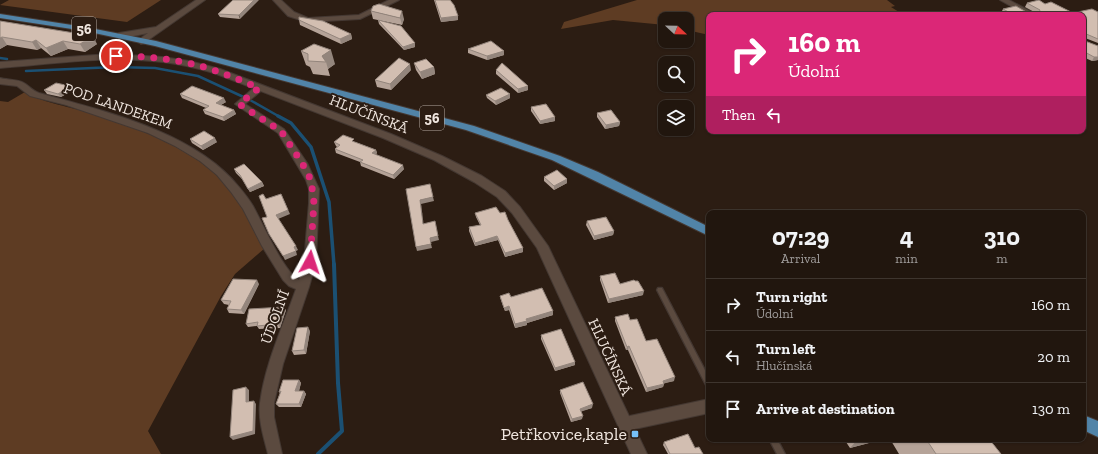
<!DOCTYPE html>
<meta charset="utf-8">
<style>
:root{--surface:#21160e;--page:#2d231c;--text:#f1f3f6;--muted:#a29f9e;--line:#3e352e}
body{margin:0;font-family:"Zilla Slab",serif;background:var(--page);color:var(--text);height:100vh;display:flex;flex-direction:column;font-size:15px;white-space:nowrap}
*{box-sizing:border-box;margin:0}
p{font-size:13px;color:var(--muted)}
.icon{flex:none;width:22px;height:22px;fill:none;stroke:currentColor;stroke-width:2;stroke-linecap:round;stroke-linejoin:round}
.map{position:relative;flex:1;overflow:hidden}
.drawer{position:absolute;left:706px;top:210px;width:380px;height:232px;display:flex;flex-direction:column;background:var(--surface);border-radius:8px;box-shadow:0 1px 3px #0004,0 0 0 1px var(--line)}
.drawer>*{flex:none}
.banner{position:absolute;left:706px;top:12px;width:380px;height:122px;border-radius:8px;box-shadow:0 1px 3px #0004,0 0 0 1px var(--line);background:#db2777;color:#fff;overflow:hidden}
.needle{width:26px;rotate:112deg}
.tools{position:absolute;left:658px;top:12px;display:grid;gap:8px}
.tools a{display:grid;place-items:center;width:36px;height:36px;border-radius:8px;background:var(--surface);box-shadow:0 1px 3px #0004,0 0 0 1px var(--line);font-size:20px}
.pin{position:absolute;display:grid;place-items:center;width:34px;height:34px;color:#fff;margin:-17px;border:2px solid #fff;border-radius:50%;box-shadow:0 1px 4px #0007}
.me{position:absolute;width:44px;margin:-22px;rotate:5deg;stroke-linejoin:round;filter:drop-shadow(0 0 3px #0008)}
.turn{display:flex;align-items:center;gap:14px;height:84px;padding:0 16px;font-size:18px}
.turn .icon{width:52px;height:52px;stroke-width:2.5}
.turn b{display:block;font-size:28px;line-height:34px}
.then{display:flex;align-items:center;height:38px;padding:0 16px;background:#0003;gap:8px;font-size:15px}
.eta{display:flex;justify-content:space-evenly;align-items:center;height:68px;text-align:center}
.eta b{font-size:24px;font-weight:700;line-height:28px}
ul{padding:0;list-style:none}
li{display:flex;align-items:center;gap:12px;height:52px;padding:0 16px;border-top:1px solid var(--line)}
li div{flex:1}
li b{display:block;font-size:15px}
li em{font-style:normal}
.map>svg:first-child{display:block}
.green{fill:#5e3c23}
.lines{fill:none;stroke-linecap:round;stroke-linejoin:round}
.stream-far2{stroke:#1b5073;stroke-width:2.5}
.stream-far1{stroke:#1b5073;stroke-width:3.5}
.stream{stroke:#1b5073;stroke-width:4}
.service-casing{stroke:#443832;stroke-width:2.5}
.minor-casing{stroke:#443832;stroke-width:2}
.tertiary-casing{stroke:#443832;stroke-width:2}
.primary-casing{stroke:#443832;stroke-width:2}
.service{fill:#5b4a3f;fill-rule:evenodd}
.minor{fill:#5b4a3f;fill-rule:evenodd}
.tertiary{fill:#5b4a3f;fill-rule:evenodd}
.primary{fill:#5184a8;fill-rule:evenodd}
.wall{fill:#b5a398}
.shaded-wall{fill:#93857c}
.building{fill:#d2beb1;stroke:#93857c}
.route{stroke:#db2777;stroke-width:7;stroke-dasharray:0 12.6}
.poi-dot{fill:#76c0f7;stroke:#2c1d13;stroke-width:1.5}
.labels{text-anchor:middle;stroke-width:4;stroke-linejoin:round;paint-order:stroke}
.shield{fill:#2c1d13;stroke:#b5aaa2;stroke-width:1}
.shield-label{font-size:14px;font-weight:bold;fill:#f0e6df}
.street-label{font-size:15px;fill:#f0e6df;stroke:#2c1d13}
.near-poi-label{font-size:18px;fill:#f0e6df;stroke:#2c1d13;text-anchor:end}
</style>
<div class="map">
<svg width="1098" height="454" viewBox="0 0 1098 454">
<rect width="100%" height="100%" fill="#2c1d13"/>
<path class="green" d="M9,0H161L127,22L0,5Z
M637,0H887L895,6L891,7L899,12L887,15H709V35L687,30V19H665V25L613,20L561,29L564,22Z
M25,92C37,101 70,107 86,112C138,129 194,146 231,190C245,208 254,229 265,248L235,274L221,296L148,431L161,454H0V101L8,102Z"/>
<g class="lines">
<path class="stream-far2" d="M0,58L7,59
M26,71L115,67L155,68L198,76L250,100L280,117"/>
<path class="stream-far1" d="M278,116L291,123L311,147L329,202L334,265"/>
<path class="stream" d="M318,454L342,431L338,383L334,264"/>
<g class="service-casing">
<path id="service" d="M658,288H662L709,378V388L707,387L657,290Z
M769,439H777L785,454H777Z"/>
</g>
<g class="minor-casing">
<path id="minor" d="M273,0H281L294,12L308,18L359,15L389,0H399L360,19L307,22L288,16Z
M1000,0H1009L1037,15H1027Z
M0,78C7,80 18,79 24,83C29,86 33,91 39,93C104,111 195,132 239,187C244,193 249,199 253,206C263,224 283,271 299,280L304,262L309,203V189L306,180L278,133L235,104L256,86H262L263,88L262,90L245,104L284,129L307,163L319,189L316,262L309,287L283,364L274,403V417L282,454H268C264,438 258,420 260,403C265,364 283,326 296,289L289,286L283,280L262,246L243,209L231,192L217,175L200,161L175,146L148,133L66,105L30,96L17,86L0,84Z
M709,399V413L625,431L620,429L618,424L620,419L625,417Z"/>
</g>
<g class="tertiary-casing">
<path id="tertiary" d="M196,0H205L144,43L141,44L137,41L148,33L119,39L115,36L119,33L156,27Z
M109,54L162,57L189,61L220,69L391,134L442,156L482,176L505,191L520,207L548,246L647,454H631L537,248L512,213L497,197L474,182L434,160L383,138L214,73C197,68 180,64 163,62C109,55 54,64 0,68V62Z"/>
</g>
<g class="primary-casing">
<path id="primary" d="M0,14L85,27L156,41L474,126L560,156L598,172L709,227V236L552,160L466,130L155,46L85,31L0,18Z
M1083,415L1098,421V437L1083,430Z"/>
</g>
<use href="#service" class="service"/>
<use href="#minor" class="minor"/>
<use href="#tertiary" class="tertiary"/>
<use href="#primary" class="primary"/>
</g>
<path class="wall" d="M233,0L240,19L220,17L218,14Z
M434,0H450L458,16V20L441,22Z
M1027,3L1045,4L1073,13L1098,12V43L1085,38V41L1098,46V60L1092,61L1083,57V15H1005L1001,13L1003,9L1028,13H1036L1025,7Z
M371,11L404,19L402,25L373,19Z
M299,20L351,34L352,39L341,44L300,25Z
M378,20L415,47L404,50L379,24Z
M0,21L97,44L85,52L68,49L51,56L41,48L37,50L7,45L0,49Z
M468,49L504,55L487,60L468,53Z
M301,51L335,64L328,69L330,76L313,74L310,67L306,65Z
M414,63L434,67L435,74L422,79L416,70Z
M411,70L391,90L377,87L375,80Z
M496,70L528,90L518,93L496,74Z
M70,86L73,90L61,97L47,94L44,90Z
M180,94L226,102L221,105L234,110L236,114L224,121L205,114L203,110L206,108L182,98Z
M486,95L510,98L496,105L487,98Z
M531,107L555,117V121L540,124L531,111Z
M597,113L620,122L619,126L605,129L597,117Z
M190,139L217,142L203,150L192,143Z
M334,142H355L376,150L377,153L375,155L404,169L394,179L361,166L360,162L336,153L335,149L337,147L336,146Z
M234,169L262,182L264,186L250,192L242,179L236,173Z
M544,177L567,179V183L554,190L544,181Z
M475,213H500L508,220L523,248V252L505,257L498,240L475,246L469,231V227L480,225L476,217Z
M587,221L614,231L613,235L594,240L586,225Z
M600,276L620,284L635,281L643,295L608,303L600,280Z
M259,284L244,314L229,313L227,309L229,305L224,304L221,300Z
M500,296L511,297L553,315L527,323V325L515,328L509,310L505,311L501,300Z
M286,310L280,328L259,329L257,326L248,327L246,324Z
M615,317L630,320L674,381L664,383L663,387L646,392L628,350H626L615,321Z
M310,331L306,354L294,355L292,351Z
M541,335L575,362V365L555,371L541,339Z
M299,380L301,383L299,391H304L306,394L301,407H279L276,404L280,393L279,392Z
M560,390L592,408L581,411L582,419L571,422L560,393Z
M844,439H884L850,448Z
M890,439H989L1001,454H899Z
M664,442L695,448L703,454H668L663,445Z"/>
<path class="shaded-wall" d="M254,0H259L240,19L239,15Z
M402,11L404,19L402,25L400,18Z
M458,16V20L441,22V18Z
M351,34L352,39L341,44L340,39Z
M93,36L97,44L85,52L80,44Z
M2,37L7,45L0,49V38Z
M36,40L41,48L37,50L32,42Z
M63,41L68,49L51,56L46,48Z
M415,43V47L404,50L403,47Z
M331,50L335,64L328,69L326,62L322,56Z
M504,51V55L487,60V56Z
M1094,57H1098V60L1092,61Z
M410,64L411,70L391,90L390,84Z
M434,67L435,74L422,79L420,72Z
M70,86L73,90L61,97L58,94Z
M528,86V90L518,93V89Z
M510,94V98L496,105L495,101Z
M224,98L226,102L217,107L216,103Z
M234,110L236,114L224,121L223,117Z
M555,117V121L540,124V121Z
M620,122L619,126L605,129L606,125Z
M215,138L217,142L203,150L201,146Z
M376,150L377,153L373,157L372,153Z
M403,165L404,169L394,179L393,175Z
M567,179V183L554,190V186Z
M262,182L264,186L250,192L248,189Z
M281,194L290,214L278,219L276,215Z
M433,197L434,201L421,204L424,227L420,200Z
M614,231L613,235L594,240V236Z
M438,236L439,240L431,242L430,238Z
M497,236L498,240L475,246V243Z
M431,244L432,248L417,251L416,247Z
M296,246L298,250L296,251L297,255L285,260L283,256L294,247Z
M523,248V252L505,257V253Z
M257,280L259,284L244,314L241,310Z
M644,291L643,295L608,303L609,299Z
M509,306V310L505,311L504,308Z
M284,307L286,310L280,328L278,324Z
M553,311V315L527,323V325L515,328V324L526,319Z
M308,327L310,331L306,354L304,350Z
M629,346L628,350H626L627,347Z
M575,362V365L555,371V368Z
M675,377L674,381L662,384L663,381Z
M299,380L301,383L298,394L295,391Z
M664,384L663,387L646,392L647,388Z
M246,387L249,390V406L246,402Z
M304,391L306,394L301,407L299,404Z
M254,401L256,404L255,434L233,440L230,437Z
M593,404L592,408L580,412V409Z
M583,416L582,419L571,422L572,419Z
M858,439H884L850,448Z"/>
<path class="building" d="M233,0H254L239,15L218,14Z
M435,0H450L454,5L458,16L441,18Z
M1039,0L1045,4L1051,2L1073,13L1092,9L1098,12V39L1084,33L1085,41L1098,46V57H1094L1083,51V15H1014L1003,9L1016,6L1028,13H1039L1040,10L1027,3Z
M379,4L402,11L400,18L371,11L373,6Z
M299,17L323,21L351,34L340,39L299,20Z
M378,20L401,26L415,43L403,47Z
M0,21L93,36L80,44L63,41L46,48L36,40L32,42L2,37L0,38Z
M491,41L504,51L487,56L468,49Z
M314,44L331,50L322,56L326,62L308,61V54L301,51Z
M399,58L410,64L390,84L375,80Z
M426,59L434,67L420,72L414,63Z
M502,63L528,86L518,89L496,70Z
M56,83L70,86L58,94L44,90Z
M192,86L224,98L216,103L234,110L223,117L203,110L209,106L180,94Z
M501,88L510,94L495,101L486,95Z
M546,104L555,117L540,121L531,107Z
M611,110L620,122L606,125L597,113Z
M204,131L215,138L201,146L190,139Z
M343,135L354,139L352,141L376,150L372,153L403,165L393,175L360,162L363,160L335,149L340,145L334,142Z
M244,164L262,182L248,189L240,175L234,169Z
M557,170L567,179L554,186L544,177Z
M430,184L433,197L420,200L423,224L435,221L438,236L430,238L431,244L416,247L406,189Z
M263,194L266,199L281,194L288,210L276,215L296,246L294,247L296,251L283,256L269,234L262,218L267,217L259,196Z
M496,207L500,213L505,212L508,220L523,248L505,253L497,236L475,243L469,227L481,225L475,213Z
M606,217L614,231L594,236L587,221Z
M615,273L620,284L634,280L635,281H638L644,291L609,299L600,276Z
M233,279L257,280L241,310L227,309L231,301L221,300Z
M542,288L553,311L526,319L527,321L515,324L509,306L504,308L500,296L509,293L511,297Z
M284,307L278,324L257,326L258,322L246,324L249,309Z
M628,314L630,320L637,319L646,341L657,339L675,377L663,381L664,384L647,388L629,346L627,347L615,317Z
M308,327L304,350L292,351L297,328Z
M561,329L575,362L555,368L541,335Z
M283,380H299L295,391H304L299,404H276L281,391L279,392Z
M583,382L593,404L580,409L583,416L572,419L560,390Z
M246,387V402L254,401L253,431L230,437L233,390Z
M688,434L695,448L699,447L703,454H670L664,442Z
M926,439H989L1001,454H936Z"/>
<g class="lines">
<path class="route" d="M116,56C145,56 174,59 201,66C221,72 240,80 259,88L239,104L281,131L302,163L311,180L314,203L310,262"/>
</g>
<rect class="poi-dot" x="631" y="430" width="8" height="8" rx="2"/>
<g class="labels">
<g class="shield">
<rect x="72" y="17" width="24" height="24" rx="3"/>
<rect x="420" y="106" width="24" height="24" rx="3"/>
</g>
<g class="shield-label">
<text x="84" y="34">56</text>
<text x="432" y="123">56</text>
</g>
<g class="street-label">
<text transform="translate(118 106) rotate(19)" y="5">POD LANDEKEM</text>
<text transform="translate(369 114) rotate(21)" y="5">HLUČÍNSKÁ</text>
<text transform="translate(275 317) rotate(-70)" y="5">ÚDOLNÍ</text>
<text transform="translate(610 357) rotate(65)" y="5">HLUČÍNSKÁ</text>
</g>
<g class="near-poi-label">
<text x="627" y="440">Petřkovice,kaple</text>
</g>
</g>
</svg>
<div class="tools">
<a><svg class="needle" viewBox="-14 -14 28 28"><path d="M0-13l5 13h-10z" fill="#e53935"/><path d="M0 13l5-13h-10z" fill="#a29f9e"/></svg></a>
<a><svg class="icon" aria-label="search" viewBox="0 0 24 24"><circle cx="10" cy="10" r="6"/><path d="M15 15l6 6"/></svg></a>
<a><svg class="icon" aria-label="layers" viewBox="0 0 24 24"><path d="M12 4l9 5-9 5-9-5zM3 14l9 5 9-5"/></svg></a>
</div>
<div class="pin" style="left:116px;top:56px;background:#d93025"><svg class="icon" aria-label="arrive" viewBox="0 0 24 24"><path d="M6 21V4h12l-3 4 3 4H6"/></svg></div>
<svg class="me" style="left:310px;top:262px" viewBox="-20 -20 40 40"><path d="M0-17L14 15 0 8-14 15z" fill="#db2777" stroke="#fff" stroke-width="4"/></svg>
<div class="banner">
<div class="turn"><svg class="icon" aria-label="right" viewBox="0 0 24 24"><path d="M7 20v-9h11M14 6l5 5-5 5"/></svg><div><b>160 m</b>Údolní</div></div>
<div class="then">Then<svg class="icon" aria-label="left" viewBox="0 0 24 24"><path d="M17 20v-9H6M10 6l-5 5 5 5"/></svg></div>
</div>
<section class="drawer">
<div class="eta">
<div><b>07:29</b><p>Arrival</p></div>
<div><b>4</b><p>min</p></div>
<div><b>310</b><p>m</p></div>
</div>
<ul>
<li><svg class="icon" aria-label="right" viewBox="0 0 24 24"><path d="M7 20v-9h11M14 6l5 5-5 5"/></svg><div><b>Turn right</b><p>Údolní</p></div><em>160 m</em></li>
<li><svg class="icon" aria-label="left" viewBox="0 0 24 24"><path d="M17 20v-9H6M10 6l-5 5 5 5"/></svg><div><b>Turn left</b><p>Hlučínská</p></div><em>20 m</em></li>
<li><svg class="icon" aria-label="arrive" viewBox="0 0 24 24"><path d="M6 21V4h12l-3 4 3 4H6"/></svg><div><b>Arrive at destination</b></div><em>130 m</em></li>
</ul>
</section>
</div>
